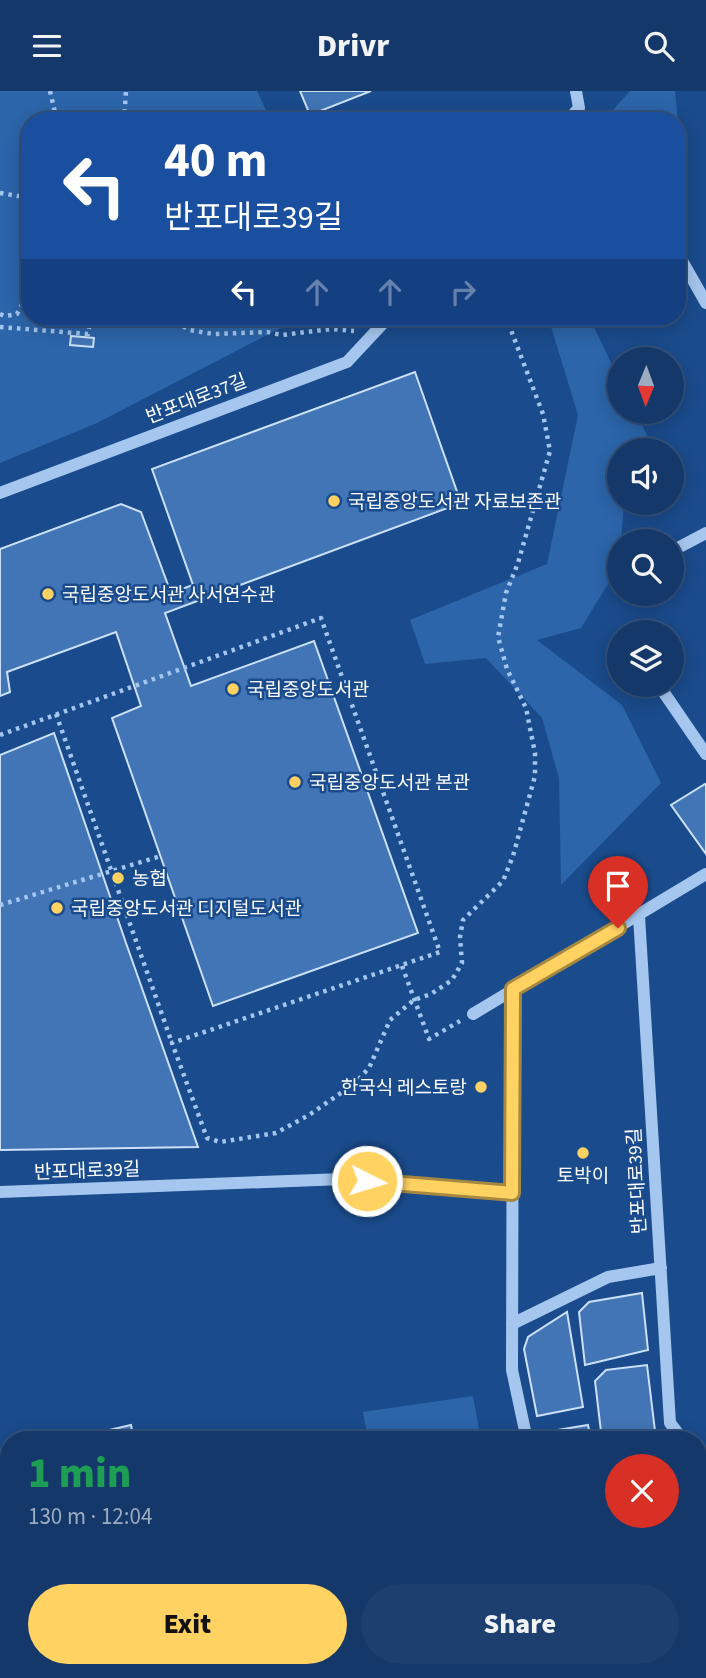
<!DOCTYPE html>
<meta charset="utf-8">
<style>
:root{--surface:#143869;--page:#1d3f6f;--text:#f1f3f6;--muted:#9dacc0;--line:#33527d;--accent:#ffd262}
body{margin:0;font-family:"Source Sans 3","Noto Sans KR",sans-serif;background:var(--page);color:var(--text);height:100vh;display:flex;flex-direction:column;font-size:26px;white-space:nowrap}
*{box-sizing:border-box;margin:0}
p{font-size:23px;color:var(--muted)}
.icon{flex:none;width:38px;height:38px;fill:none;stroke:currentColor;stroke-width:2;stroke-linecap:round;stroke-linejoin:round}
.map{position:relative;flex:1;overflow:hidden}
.drawer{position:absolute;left:0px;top:1340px;width:707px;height:247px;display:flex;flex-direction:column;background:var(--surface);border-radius:28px 28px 0 0;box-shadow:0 4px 18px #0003,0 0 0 2px var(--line)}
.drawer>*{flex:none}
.guide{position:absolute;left:21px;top:21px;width:665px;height:214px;border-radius:28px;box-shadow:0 4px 18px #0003,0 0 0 2px var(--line);background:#1a4fa0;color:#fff;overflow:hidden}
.needle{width:46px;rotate:181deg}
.fabs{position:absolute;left:607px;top:256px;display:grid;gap:14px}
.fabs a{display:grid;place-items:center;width:77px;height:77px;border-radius:50%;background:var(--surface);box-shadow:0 4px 18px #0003,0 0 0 2px var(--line);font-size:35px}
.pin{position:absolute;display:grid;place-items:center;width:60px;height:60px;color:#fff;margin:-72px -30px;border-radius:50% 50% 50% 0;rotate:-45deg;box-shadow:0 0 7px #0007}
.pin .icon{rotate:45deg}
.me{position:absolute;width:77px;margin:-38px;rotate:95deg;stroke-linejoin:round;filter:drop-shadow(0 0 5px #0008)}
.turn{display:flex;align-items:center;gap:24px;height:147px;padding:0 28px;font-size:32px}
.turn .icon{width:91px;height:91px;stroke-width:2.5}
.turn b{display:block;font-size:49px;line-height:60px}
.lanes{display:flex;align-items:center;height:66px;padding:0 28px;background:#0003;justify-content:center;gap:35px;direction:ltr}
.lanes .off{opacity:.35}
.round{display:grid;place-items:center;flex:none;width:74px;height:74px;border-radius:37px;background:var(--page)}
.overview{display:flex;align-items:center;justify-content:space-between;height:119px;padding:0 28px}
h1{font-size:42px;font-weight:800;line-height:52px;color:#1e9e55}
.action{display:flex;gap:14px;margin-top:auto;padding:14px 28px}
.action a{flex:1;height:80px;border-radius:42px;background:var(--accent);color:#111;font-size:28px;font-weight:800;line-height:80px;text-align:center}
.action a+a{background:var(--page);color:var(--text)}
header{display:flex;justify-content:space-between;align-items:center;height:91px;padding:0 28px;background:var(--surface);font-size:32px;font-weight:800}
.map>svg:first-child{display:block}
.green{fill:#2c65aa}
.building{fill:#4275b5;stroke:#cbe0fa;stroke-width:2}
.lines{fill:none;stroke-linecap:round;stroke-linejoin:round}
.path{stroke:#a5c6ee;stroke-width:4.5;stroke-dasharray:3.5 5;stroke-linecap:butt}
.minor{stroke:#a5c6ee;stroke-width:12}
.route-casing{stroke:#a68840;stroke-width:18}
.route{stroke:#ffd262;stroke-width:12}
.poi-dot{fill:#ffd262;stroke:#1a4b8c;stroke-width:2.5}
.labels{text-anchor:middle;stroke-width:5;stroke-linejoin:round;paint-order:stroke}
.street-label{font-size:19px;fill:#fff;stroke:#1a4b8c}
.poi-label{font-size:19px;fill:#fff;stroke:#1a4b8c;text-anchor:start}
</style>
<header><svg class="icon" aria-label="menu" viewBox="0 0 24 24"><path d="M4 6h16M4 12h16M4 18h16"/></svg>Drivr<svg class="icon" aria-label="search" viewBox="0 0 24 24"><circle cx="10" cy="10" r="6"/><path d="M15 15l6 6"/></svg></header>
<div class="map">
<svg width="706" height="1587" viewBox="0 0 706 1587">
<rect width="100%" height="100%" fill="#1a4b8c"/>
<path class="green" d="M0,0H257L271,30H30V226H302L97,332L0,372Z
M630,0H675L681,60L677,62V30H603Z
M548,226H589L619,288L620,320H635L647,344L639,359H620V411H624L619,475L581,537L537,549L622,614L661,692L561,794L559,687L542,627L486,567L425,573L410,529L547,473L578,324Z
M473,1305L481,1349H368L363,1321Z
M698,1542L706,1544V1587H289L308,1578H698Z"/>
<path class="building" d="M300,0H371L310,24Z
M71,245L94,247L93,256L70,254Z
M415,281L461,412L165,522L191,595L314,550L418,842L213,915L112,627L141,615L116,541L7,581L10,601L0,605V458L121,413L141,421L171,502L193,494L152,378Z
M54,642L126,852L198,1056L0,1059V664Z
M705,693L706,694V763L671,714Z
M642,1202L648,1259L585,1274L579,1221L589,1211Z
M567,1221L583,1316L537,1325L524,1258L528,1246Z
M647,1274L655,1340L624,1349H602L595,1290L606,1279Z
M131,1334L134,1349H66Z
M588,1334L591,1349H552L551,1340Z
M510,1343L511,1349H487V1347Z
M698,1436H706V1472L698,1473Z
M9,1490V1578H66L68,1587H0V1492Z
M101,1578H178L180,1585L103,1587Z"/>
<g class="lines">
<path class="path" d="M50,0L57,30
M124,30L126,0
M0,102L30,107
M0,223L5,225L17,223L30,198
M169,226L189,239L214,243L267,241L282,244L331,238L354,240
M0,236L88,243L91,226
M56,623L172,952
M0,644L321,527L440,861L172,952L207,1047L220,1051L276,1042L309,1024L354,993L369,977L390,929L414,909L431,903L452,889L462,872L460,846L463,829L503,790L513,765L535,685V662L526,617L507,578L498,546L506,502L518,472L550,360L543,323L506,226
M0,814L161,765
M402,875L429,948L460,930"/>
<path class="minor" d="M567,30L579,17L576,0
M677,161L706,212
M0,402L347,271L389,226
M672,460L706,442
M658,593L706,663
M639,825L670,1332L683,1349
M513,899L512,1279L527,1349
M473,923L706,783
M0,1101L343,1088L512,1102
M512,1233L608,1186L661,1177
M698,1371L705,1380"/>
</g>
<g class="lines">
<g class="route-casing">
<path id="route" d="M367,1090L512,1102L513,898L618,837"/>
</g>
<use href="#route" class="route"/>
</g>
<g class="poi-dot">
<circle cx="334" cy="410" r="7"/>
<circle cx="48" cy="503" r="7"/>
<circle cx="233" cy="598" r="7"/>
<circle cx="295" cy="691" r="7"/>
<circle cx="118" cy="787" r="7"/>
<circle cx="57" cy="817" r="7"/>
<circle cx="481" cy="996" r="7"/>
<circle cx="583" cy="1062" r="7"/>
</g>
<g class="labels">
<g class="street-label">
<text transform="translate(196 307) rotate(-21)" y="7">반포대로37길</text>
<text transform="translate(87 1079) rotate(-2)" y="7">반포대로39길</text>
<text transform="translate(636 1090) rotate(-93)" y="7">반포대로39길</text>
</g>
<g class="poi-label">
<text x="348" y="417">국립중앙도서관 자료보존관</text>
<text x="62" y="510">국립중앙도서관 사서연수관</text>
<text x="247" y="605">국립중앙도서관</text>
<text x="309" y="698">국립중앙도서관 본관</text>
<text x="132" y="794">농협</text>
<text x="71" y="824">국립중앙도서관 디지털도서관</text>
<text x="467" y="1003" text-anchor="end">한국식 레스토랑</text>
<text x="583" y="1091" text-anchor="middle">토박이</text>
</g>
</g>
</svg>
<div class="fabs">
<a><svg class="needle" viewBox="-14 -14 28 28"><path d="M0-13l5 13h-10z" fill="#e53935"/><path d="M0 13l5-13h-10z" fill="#9dacc0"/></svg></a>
<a><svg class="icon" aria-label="sound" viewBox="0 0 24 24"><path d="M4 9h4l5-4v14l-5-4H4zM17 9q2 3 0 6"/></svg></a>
<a><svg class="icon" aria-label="search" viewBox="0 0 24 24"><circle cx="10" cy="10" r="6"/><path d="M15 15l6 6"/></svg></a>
<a><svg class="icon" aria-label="layers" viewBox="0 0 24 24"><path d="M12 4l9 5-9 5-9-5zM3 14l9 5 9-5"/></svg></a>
</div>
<div class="pin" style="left:618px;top:837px;background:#d93025"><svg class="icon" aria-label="arrive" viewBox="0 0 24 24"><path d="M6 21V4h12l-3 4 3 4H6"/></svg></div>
<svg class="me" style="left:367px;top:1090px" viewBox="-20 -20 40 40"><circle r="17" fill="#ffd262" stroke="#fff" stroke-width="3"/><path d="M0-11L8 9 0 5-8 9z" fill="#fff"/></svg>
<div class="guide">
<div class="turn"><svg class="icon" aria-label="left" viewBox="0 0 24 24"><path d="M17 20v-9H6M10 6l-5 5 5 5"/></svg><div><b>40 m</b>반포대로39길</div></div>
<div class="lanes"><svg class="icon" aria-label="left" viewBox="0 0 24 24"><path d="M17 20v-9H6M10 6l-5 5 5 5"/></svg><svg class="icon off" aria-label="ahead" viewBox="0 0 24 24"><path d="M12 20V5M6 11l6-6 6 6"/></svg><svg class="icon off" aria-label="ahead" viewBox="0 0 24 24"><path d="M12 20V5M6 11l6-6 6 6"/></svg><svg class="icon off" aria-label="right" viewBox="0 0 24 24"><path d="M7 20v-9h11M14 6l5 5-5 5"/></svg></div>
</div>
<section class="drawer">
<div class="overview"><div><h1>1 min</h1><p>130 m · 12:04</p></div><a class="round" style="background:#d93025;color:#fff"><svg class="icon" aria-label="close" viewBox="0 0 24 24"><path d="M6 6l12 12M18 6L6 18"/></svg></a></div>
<div class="action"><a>Exit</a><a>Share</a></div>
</section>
</div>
